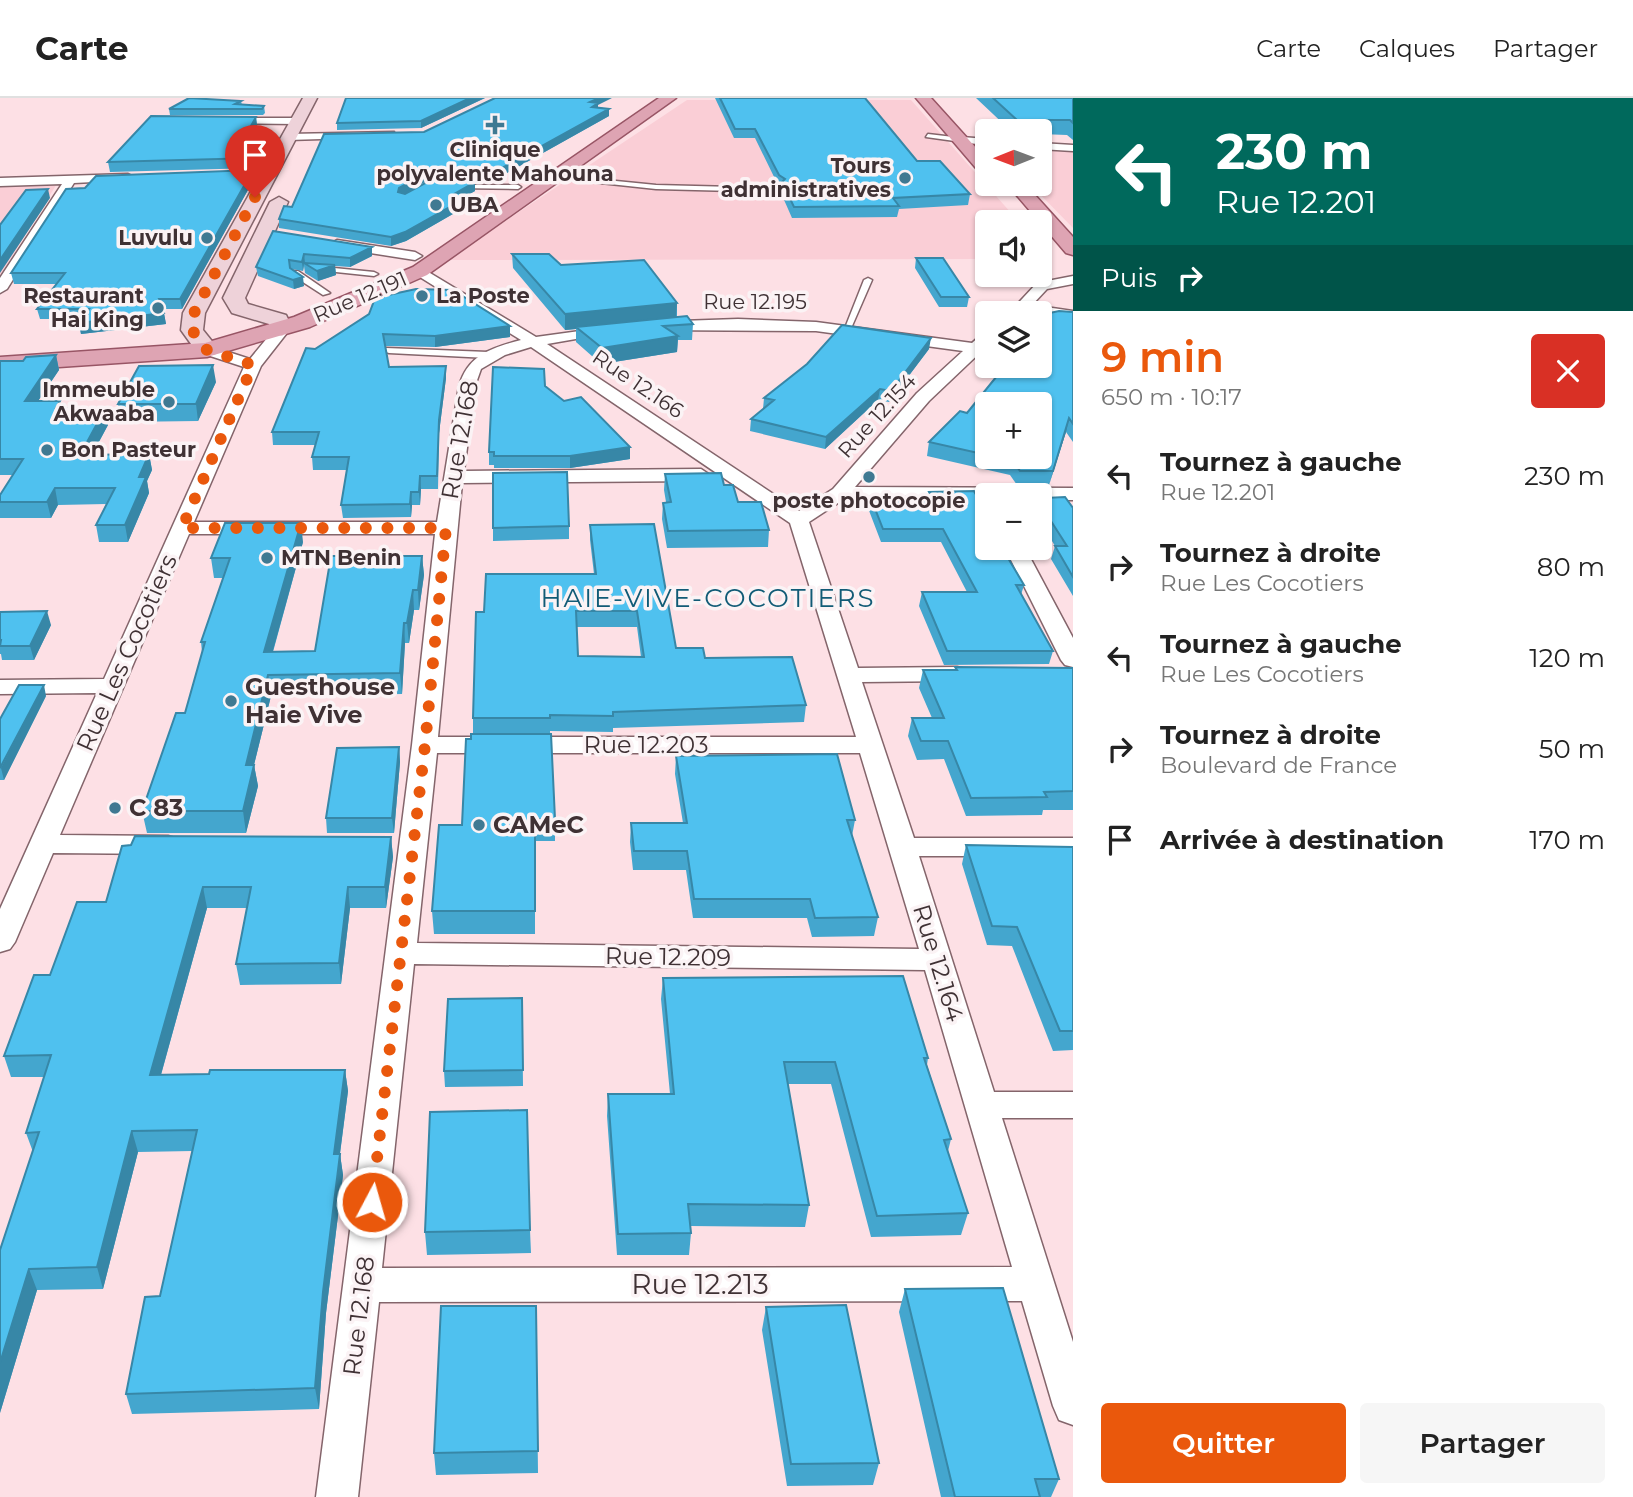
<!DOCTYPE html>
<html lang="fr">
<meta charset="utf-8">
<style>
:root{--surface:#fff;--page:#f6f6f6;--text:#222;--muted:#767676;--line:#e0e0e0;--accent:#ea580c}
body{margin:0;font-family:Montserrat,sans-serif;background:var(--page);color:var(--text);height:100vh;display:flex;flex-direction:column;font-size:26px;white-space:nowrap}
*{box-sizing:border-box;margin:0}
p{font-size:23px;color:var(--muted)}
.icon{flex:none;width:38px;height:38px;fill:none;stroke:currentColor;stroke-width:2;stroke-linecap:round;stroke-linejoin:round}
.map{position:relative;flex:1;overflow:hidden}
.details{display:flex;flex-direction:column;background:var(--surface);width:560px}
.details>*{flex:none}
.top-card{background:#00695c;color:#fff;overflow:hidden}
.needle{width:46px;rotate:269deg}
.buttons{position:absolute;left:975px;top:21px;display:grid;gap:14px}
.buttons a{display:grid;place-items:center;width:77px;height:77px;border-radius:7px;background:var(--surface);box-shadow:0 2px 5px #0004;font-size:35px}
.pin{position:absolute;display:grid;place-items:center;width:60px;height:60px;color:#fff;margin:-72px -30px;border-radius:50% 50% 50% 0;rotate:-45deg;box-shadow:0 0 7px #0007}
.pin .icon{rotate:45deg}
.me{position:absolute;width:77px;margin:-38px;rotate:6deg;stroke-linejoin:round;filter:drop-shadow(0 0 5px #0008)}
.turn{display:flex;align-items:center;gap:24px;height:147px;padding:0 28px;font-size:32px}
.turn .icon{width:91px;height:91px;stroke-width:2.5}
.turn b{display:block;font-size:49px;line-height:60px}
.then{display:flex;align-items:center;height:66px;padding:0 28px;background:#0003;gap:14px;font-size:26px}
.round{display:grid;place-items:center;flex:none;width:74px;height:74px;border-radius:7px;background:var(--page)}
.head{display:flex;align-items:center;justify-content:space-between;height:119px;padding:0 28px}
h1{font-size:42px;font-weight:600;line-height:52px;color:var(--accent)}
.cta{display:flex;gap:14px;margin-top:auto;padding:14px 28px}
.cta a{flex:1;height:80px;border-radius:7px;background:var(--accent);color:#fff;font-size:28px;font-weight:600;line-height:80px;text-align:center}
.cta a+a{background:var(--page);color:var(--text)}
ul{padding:0;list-style:none}
li{display:flex;align-items:center;gap:21px;height:91px;padding:0 28px}
li div{flex:1}
li b{display:block;font-size:26px}
li em{font-style:normal}
header{display:flex;align-items:center;gap:42px;box-sizing:border-box;height:98px;padding:0 35px;background:var(--surface);border-bottom:2px solid var(--line)}
header strong{font-size:33px}
nav{display:flex;gap:38px;margin-inline-start:auto;font-size:24px}
main{display:flex;flex:1;min-height:0}
.map>svg:first-child{display:block}
.built{fill:#faced6}
.lines{fill:none;stroke-linecap:round;stroke-linejoin:round}
.lane-casing{stroke:#84656b;stroke-width:3}
.street-casing{stroke:#84656b;stroke-width:3}
.secondary-casing{stroke:#84656b;stroke-width:3}
.primary-casing{stroke:#985565;stroke-width:3}
.lane{fill:#fff;fill-rule:evenodd}
.street{fill:#fff;fill-rule:evenodd}
.secondary{fill:#eed2d9;fill-rule:evenodd}
.primary{fill:#dea4b3;fill-rule:evenodd}
.wall{fill:#44a6ce;fill-rule:evenodd}
.shaded-wall{fill:#3787a7}
.building{fill:#4fc1ef;stroke:#3787a7;stroke-width:2;fill-rule:evenodd}
.route{stroke:#ea580c;stroke-width:12;stroke-dasharray:0 21.6}
.poi-dot{fill:#3f7992;stroke:#fbf3f5;stroke-width:2.5}
.labels{text-anchor:middle;stroke-width:7;stroke-linejoin:round;paint-order:stroke}
.far-poi-label{font-size:21px;font-weight:bold;fill:#3f3134;stroke:#fbf3f5;text-anchor:end}
.far-street-label{font-size:21px;fill:#3f3134;stroke:#fbf3f5}
.street-label{font-size:24px;fill:#3f3134;stroke:#fbf3f5}
.poi-label{font-size:24px;font-weight:bold;fill:#3f3134;stroke:#fbf3f5;text-anchor:start}
.neighbourhood-label{font-size:26px;letter-spacing:2px;fill:#115b76;stroke:#fbf3f5}
.near-street-label{font-size:28px;fill:#3f3134;stroke:#fbf3f5}
</style>
<header>
<strong>Carte</strong>
<nav><a>Carte</a><a>Calques</a><a>Partager</a></nav>
</header>
<main>
<div class="map">
<svg width="1073" height="1399" viewBox="0 0 1073 1399">
<rect width="100%" height="100%" fill="#fde0e5"/>
<path class="built" d="M687,2H911L1019,124H987V161L447,162Z
M1040,50L1073,53V130L1030,86H1040Z
M58,84L0,178V85Z"/>
<g class="lines">
<g class="lane-casing">
<path id="lane" d="M928,36L962,40L965,42L962,44L926,39Z
M556,77L656,87L778,90L781,92L778,94L656,91L554,80Z
M454,87H518L521,89L518,91L456,90Z
M314,168L374,174L378,176L374,178L317,172H314Z
M292,173H298L330,195L323,197L292,177Z
M868,180L872,182L852,228L845,230L864,182Z
M386,250L488,254L492,257L488,260L389,255L386,254Z"/>
</g>
<g class="street-casing">
<path id="street" d="M222,20H297L302,23L297,26L218,25V21Z
M394,34V38L390,39L288,42L283,39L288,36Z
M962,39L987,41V47L958,44L957,42Z
M1040,45L1073,47V53L1040,51Z
M128,76L132,78V82L74,85L7,191L0,195V180L62,86L0,88V80Z
M337,142L415,154L422,158L415,162L332,149L330,146Z
M420,169L536,239L616,228V234L547,246L799,413L833,391L917,295L963,253L816,233L656,232L651,230V224L738,221L816,224L972,245L980,238L987,237V248L929,303L855,389L1073,390V402H1040V397H987V401H844L809,424L858,570L957,569L965,571L969,576L965,581L957,583L862,584L914,740H1073V758H919L994,994H1073V1020H1002L1073,1244V1327L1059,1322L1053,1308L1022,1203L379,1204L358,1399H316L412,647L435,436H189L60,737L168,738L178,741L182,747L178,753L168,756L53,755L15,844L10,851L0,854V811L97,595L0,596V582L104,581L244,269L201,255V249H213L250,261L277,228L282,226L290,231L261,268L194,424H437L459,288C468,257 491,250 521,242L415,176L413,173ZM531,249L790,425L856,639H438L462,385L701,383L710,377L701,371L464,373L475,288L481,271L505,257ZM437,655H860L919,851L417,845ZM414,866L925,872L1012,1169L382,1170Z
M1073,178V186L1047,191L1032,207L1073,213V221L1040,215H1009L1037,185Z
M1005,450H1025L1073,540V569L1065,567L1061,562Z"/>
</g>
<g class="secondary-casing">
<path id="secondary" d="M303,0H317L205,215L203,232L219,252L215,257H199L181,232L183,215Z
M279,99L288,104L245,200L248,206L286,217L293,231L282,238L274,236L269,226L232,215L223,200L270,104Z"/>
</g>
<g class="primary-casing">
<path id="primary" d="M659,0H676L427,177L310,229L207,259L0,273V259L205,245L294,219L413,169Z
M916,0H931L987,62V77L981,76Z
M1007,86H1025L1073,139V157L1066,155Z"/>
</g>
<use href="#lane" class="lane"/>
<use href="#street" class="street"/>
<use href="#secondary" class="secondary"/>
<use href="#primary" class="primary"/>
</g>
<path class="wall" d="M346,0H485L421,30L337,32V25Z
M715,0H865L917,63L970,96L968,107L899,111L897,119L792,120L781,95L782,90L778,87L755,40H734Z
M976,0H1073V42L1067,37L1040,36V33H1011Z
M241,3L242,7L264,8L265,15L263,17H170L169,11Z
M598,7V9L609,11V18L491,84L428,82L404,96L475,84V93L469,96L472,105L406,143L391,148L279,130V121L292,109L424,34Z
M256,19L257,28L249,44L268,43L269,53L260,70L110,74L108,64Z
M254,81L182,211H163L166,226L81,236L79,225L81,221H40L37,211L57,186H14L11,175Z
M273,133L372,158L350,169L335,168L336,177L318,183L305,175L304,168L303,173L292,171L304,188L294,191L258,178L256,169Z
M512,156L561,167L677,205V219L693,226L692,242H678L677,254L601,266L576,244V231L565,232L513,170Z
M916,160L969,199L967,209H939L915,170Z
M1073,214V344L1066,334L1049,387H1017L1010,377L927,358L929,344L967,315L1004,268H1002H1040ZM987,306L1040,359H987Z
M369,216L510,239L435,249L385,248L389,269L446,280L439,335L438,391H421L420,407H412L411,419L343,420L341,407L347,372H313L312,359L315,347H273L272,334L315,251Z
M929,251L889,304L878,302L825,351L750,333L751,321L763,311L764,300Z
M56,257L59,272L38,303H60L61,311H105L108,327L92,357L149,356L152,372L147,383L149,395L128,444H99L96,427L106,406L58,407L51,420H0V397L13,377H0V263H23Z
M216,284L198,323L121,324L118,306Z
M545,288L630,361L570,370H494V367H489V354Z
M493,375L569,428V441L493,443Z
M665,376L724,387L738,404L769,432L768,449L667,450L662,421L663,405L666,404L664,392Z
M1027,387L1041,392L1045,400L1073,410V498L1051,461L1055,448L1040,423V397H1025Z
M929,394L1024,487L1021,497L1053,553L1049,566L944,567L919,508L922,494H967L941,444H881L868,410L870,398H928Z
M590,427L676,550L705,560L806,607L804,624L613,630V634L550,633L555,721V743H535V836H434L432,813L462,727L471,641L473,636V620L484,514L594,476L590,442ZM577,529H637L641,559L578,558Z
M303,444L273,554L315,553L422,458L424,477L419,512H414L409,545H405L402,596L271,598L254,667L258,688L246,735H147L142,713L185,615L202,554L201,544L224,480H214L211,460Z
M0,514L51,527L34,562H2L1,556H0Z
M955,569L1073,570V712H1043L1042,717L966,718L944,661L917,662L908,638L912,620H932L919,590L923,572H955Z
M46,598L4,682H0V621Z
M399,649L400,664L394,735H327L326,720Z
M676,658L855,722L852,738L878,819L874,838L812,839L807,820H693L686,772H633L630,744L631,725H683L675,676Z
M391,739L393,759L386,810H350L341,886L240,887L236,866L247,810H207L161,977L345,972L348,993L340,1056L343,1077L326,1215L319,1311L132,1316L126,1296L160,1198L192,1053L138,1054L103,1191L37,1192L0,1315L33,1054L26,1035L44,979H11L4,958L50,877L106,804Z
M966,747L1073,749V952L1053,953L1012,848L987,847L962,766Z
M663,880L928,960L927,967L951,1041L948,1053L968,1115L961,1137L871,1139L831,986H788L809,1107L805,1129L690,1128L691,1135L689,1157H617L607,1018L608,996H670L661,901Z
M522,900L523,988L445,989L444,973Z
M530,1132L531,1155L427,1157L425,1134Z
M905,1191L1059,1381L1051,1399H941L899,1214Z
M536,1208L538,1375L436,1377L434,1355Z
M766,1209L879,1365L873,1387L787,1388L762,1232Z"/>
<path class="shaded-wall" d="M470,0H485L421,30V23Z
M599,0H612L598,7V12L591,16L590,4Z
M609,11V18L491,84V76Z
M256,19L257,28L244,53L242,44Z
M268,43L269,53L260,70L259,60Z
M253,72L254,81L182,211L180,201Z
M428,74V82L400,99L398,94L399,90Z
M475,84V93L456,104V95Z
M48,91L50,100L0,175V162Z
M471,97L472,105L406,143L391,148V139Z
M372,149V158L350,169V160Z
M304,156L305,165H304L303,173L302,164Z
M335,167L336,177L318,183L317,173Z
M303,179L304,188L294,191L293,182Z
M677,205L676,221L576,229V231L565,232V216Z
M164,215L166,226L81,236L79,225Z
M510,228V239L435,249V238Z
M678,238L677,254L601,266L602,250Z
M931,240L929,251L889,304L891,293Z
M56,257L59,272L28,318L25,303Z
M213,267L216,284L198,323L196,306Z
M446,268V280L439,335L438,391L439,322Z
M880,291L878,302L825,351L826,339Z
M105,311L108,327L83,373L80,357Z
M1069,320L1066,334L1049,387L1053,373Z
M630,349V361L570,370V358Z
M149,356L152,372L147,383L149,395L128,444L125,427L139,379Z
M420,378L421,391L420,407L419,394Z
M55,390L58,407L51,420L47,404Z
M411,394L412,407L411,419L410,406Z
M301,425L303,444L267,574L264,554Z
M422,458L424,477L419,512L418,492Z
M413,492L414,512L409,545L407,525Z
M47,513L51,527L34,562L30,548Z
M404,525L405,545L402,596L400,575Z
M268,577L271,598L249,687L254,667L258,688L246,735L243,713L246,667Z
M44,587L46,598L4,682L1,670Z
M399,649L400,664L394,735L392,720Z
M391,739L393,759L386,810L385,789Z
M203,789L207,810L155,998L150,977Z
M348,789L350,810L341,886L339,865Z
M345,972L348,993L337,1078L334,1056Z
M132,1033L138,1054L103,1191L97,1169Z
M340,1056L343,1077L326,1215L319,1311L315,1290L323,1194Z
M29,1171L37,1192L0,1315V1265Z"/>
<path class="building" d="M189,0L241,3L235,6L264,8L262,11H169Z
M346,0H470L421,23L337,25Z
M495,0H599L590,4L598,5L592,9L609,11L491,76L428,74L399,90L398,94L405,96L429,83L475,84L456,95L471,97L405,134L391,139L279,121L284,108L292,109L324,36L424,34Z
M720,0H865L917,63H940L970,96L893,100L899,108L794,109L782,84L785,81L779,77L755,31H735Z
M993,0H1073V25L1070,22H1017Z
M151,18L256,19L242,44L268,43L259,60L108,64Z
M253,72L180,201H159L164,215L79,225L89,211H37L65,175H11L66,91L85,90L96,78Z
M48,91L0,162V127L26,92Z
M273,133L372,149L350,160L304,156L302,164L289,162L290,170L303,179L293,182L256,169Z
M512,156H549L561,167L644,162L677,205L565,216Z
M916,160H943L969,199H941Z
M304,165L335,167L317,173Z
M416,191L453,192L510,228L435,238L383,236L389,269L446,268L439,322L437,378H420L419,394H411L410,406L341,407L349,359H312L319,334H272L306,250L315,251L369,216L374,203L384,198Z
M1059,213L1073,214V326L1069,320L1053,373H1020L1013,363L996,359H1040V306H987V357L929,344L960,313L967,315L1005,268H1040V217Z
M687,218L693,226L663,228L678,238L602,250L576,229Z
M842,227L931,240L891,293L880,291L826,339L751,321L774,302L764,300L807,266Z
M56,257L25,303H60L56,310L105,311L80,357L149,356L139,379H146L125,427H96L115,390H55L47,404H0V397L23,361H0V263H23L26,259Z
M213,267L196,306H118L139,268Z
M493,269L544,271L545,288L564,303L581,299L630,349L570,358H494V354H489Z
M567,374L569,428L493,430V375Z
M721,375L724,387H733L738,404H761L769,432L668,433L663,405L671,404L665,376Z
M1027,387H1040L1041,392H1047L1045,400L1065,399L1073,410V479L1055,448H1067L1040,406V397H1034Z
M974,393L987,417V450H1002L1024,487H1016L1053,553H947L922,494H977L943,431H883L870,398H931L929,394Z
M225,425H301L264,554L315,553L331,458H422L418,492H413L407,525H404L400,575L268,577L246,667H254L243,713H142L176,615H185L205,544H201L230,460H211Z
M654,426L676,550H703L705,560L792,559L806,607L613,614V618L550,617V620H473L476,514H484L486,476H596L590,427ZM576,513H637L644,559L578,558Z
M47,513L30,548H0L1,542H0V514Z
M955,569L1073,570V693L1044,694L1047,699L971,700L948,643H921L912,620H944L923,572H957Z
M19,587H44L0,670V621Z
M471,636H551L555,721H535V813H432L439,727H462L466,641H471Z
M399,649L392,720H326L337,650Z
M837,656L855,722H847L878,819L815,820L810,801H694L687,753H634L631,725H687L676,658Z
M135,738L391,739L385,789H348L339,865L236,866L251,789H203L150,977L209,976L210,972H345L334,1056H340L323,1194L315,1290L126,1296L145,1199L160,1198L197,1032L132,1033L97,1169L29,1171L0,1265V1152L39,1034L26,1035L51,957L4,958L34,877H50L77,804H106L122,748L131,747Z
M966,747L1073,749V933H1060L1017,829L992,828Z
M903,878L928,960H924L951,1041L944,1042L968,1115L877,1118L835,964H784L809,1107L688,1106L691,1135L618,1136L608,996H674L663,880Z
M522,900L523,972L444,973L448,901Z
M527,1012L530,1132L425,1134L430,1014Z
M1003,1190L1059,1381H1035L1040,1399H955L905,1191Z
M846,1207L879,1365L791,1366L766,1209Z
M441,1208H536L538,1353L434,1355Z"/>
<g class="lines">
<path class="route" d="M255,99L194,215L192,232L207,252L253,267L182,430H446L425,647L372,1104"/>
</g>
<g class="poi-dot">
<path d="M491.5 16.5h7v7h7v7h-7v7h-7v-7h-7v-7h7z"/>
<circle cx="905" cy="80" r="7"/>
<circle cx="436" cy="107" r="7"/>
<circle cx="207" cy="140" r="7"/>
<circle cx="422" cy="198" r="7"/>
<circle cx="158" cy="210" r="7"/>
<circle cx="169" cy="304" r="7"/>
<circle cx="47" cy="352" r="7"/>
<circle cx="869" cy="379" r="7"/>
<circle cx="267" cy="460" r="7"/>
<circle cx="231" cy="603" r="7"/>
<circle cx="115" cy="710" r="7"/>
<circle cx="479" cy="727" r="7"/>
</g>
<g class="labels">
<g class="far-poi-label">
<text x="495" y="59" text-anchor="middle">Clinique<tspan x="495" dy="24">polyvalente Mahouna</tspan></text>
<text x="891" y="75">Tours<tspan x="891" dy="24">administratives</tspan></text>
<text x="450" y="114" text-anchor="start">UBA</text>
<text x="193" y="147">Luvulu</text>
<text x="144" y="205">Restaurant<tspan x="144" dy="24">Hai King</tspan></text>
<text x="436" y="205" text-anchor="start">La Poste</text>
<text x="155" y="299">Immeuble<tspan x="155" dy="24">Akwaaba</tspan></text>
<text x="61" y="359" text-anchor="start">Bon Pasteur</text>
<text x="869" y="410" text-anchor="middle">poste photocopie</text>
<text x="281" y="467" text-anchor="start">MTN Benin</text>
</g>
<g class="far-street-label">
<text transform="translate(360 199) rotate(-23)" y="7">Rue 12.191</text>
<text x="755" y="211">Rue 12.195</text>
<text transform="translate(638 286) rotate(34)" y="7">Rue 12.166</text>
<text transform="translate(877 318) rotate(-48)" y="7">Rue 12.154</text>
</g>
<g class="street-label">
<text transform="translate(460 342) rotate(-80)" y="8">Rue 12.168</text>
<text transform="translate(127 555) rotate(-66)" y="8">Rue Les Cocotiers</text>
<text x="646" y="655">Rue 12.203</text>
<text transform="translate(668 859) rotate(1)" y="8">Rue 12.209</text>
<text transform="translate(938 865) rotate(73)" y="8">Rue 12.164</text>
<text transform="translate(359 1218) rotate(-83)" y="8">Rue 12.168</text>
</g>
<g class="poi-label">
<text x="245" y="597">Guesthouse<tspan x="245" dy="28">Haie Vive</tspan></text>
<text x="129" y="718">C 83</text>
<text x="493" y="735">CAMeC</text>
</g>
<g class="neighbourhood-label">
<text x="708" y="509">HAIE-VIVE-COCOTIERS</text>
</g>
<g class="near-street-label">
<text x="700" y="1196">Rue 12.213</text>
</g>
</g>
</svg>
<div class="buttons">
<a><svg class="needle" viewBox="-14 -14 28 28"><path d="M0-13l5 13h-10z" fill="#e53935"/><path d="M0 13l5-13h-10z" fill="#767676"/></svg></a>
<a><svg class="icon" aria-label="sound" viewBox="0 0 24 24"><path d="M4 9h4l5-4v14l-5-4H4zM17 9q2 3 0 6"/></svg></a>
<a><svg class="icon" aria-label="layers" viewBox="0 0 24 24"><path d="M12 4l9 5-9 5-9-5zM3 14l9 5 9-5"/></svg></a>
<a>+</a>
<a>−</a>
</div>
<div class="pin" style="left:255px;top:99px;background:#d93025"><svg class="icon" aria-label="arrive" viewBox="0 0 24 24"><path d="M6 21V4h12l-3 4 3 4H6"/></svg></div>
<svg class="me" style="left:372px;top:1104px" viewBox="-20 -20 40 40"><circle r="17" fill="#ea580c" stroke="#fff" stroke-width="3"/><path d="M0-11L8 9 0 5-8 9z" fill="#fff"/></svg>
</div>
<section class="details">
<div class="top-card">
<div class="turn"><svg class="icon" aria-label="left" viewBox="0 0 24 24"><path d="M17 20v-9H6M10 6l-5 5 5 5"/></svg><div><b>230 m</b>Rue 12.201</div></div>
<div class="then">Puis<svg class="icon" aria-label="right" viewBox="0 0 24 24"><path d="M7 20v-9h11M14 6l5 5-5 5"/></svg></div>
</div>
<div class="head"><div><h1>9 min</h1><p>650 m · 10:17</p></div><a class="round" style="background:#d93025;color:#fff"><svg class="icon" aria-label="close" viewBox="0 0 24 24"><path d="M6 6l12 12M18 6L6 18"/></svg></a></div>
<ul>
<li><svg class="icon" aria-label="left" viewBox="0 0 24 24"><path d="M17 20v-9H6M10 6l-5 5 5 5"/></svg><div><b>Tournez à gauche</b><p>Rue 12.201</p></div><em>230 m</em></li>
<li><svg class="icon" aria-label="right" viewBox="0 0 24 24"><path d="M7 20v-9h11M14 6l5 5-5 5"/></svg><div><b>Tournez à droite</b><p>Rue Les Cocotiers</p></div><em>80 m</em></li>
<li><svg class="icon" aria-label="left" viewBox="0 0 24 24"><path d="M17 20v-9H6M10 6l-5 5 5 5"/></svg><div><b>Tournez à gauche</b><p>Rue Les Cocotiers</p></div><em>120 m</em></li>
<li><svg class="icon" aria-label="right" viewBox="0 0 24 24"><path d="M7 20v-9h11M14 6l5 5-5 5"/></svg><div><b>Tournez à droite</b><p>Boulevard de France</p></div><em>50 m</em></li>
<li><svg class="icon" aria-label="arrive" viewBox="0 0 24 24"><path d="M6 21V4h12l-3 4 3 4H6"/></svg><div><b>Arrivée à destination</b></div><em>170 m</em></li>
</ul>
<div class="cta"><a>Quitter</a><a>Partager</a></div>
</section>
</main>
